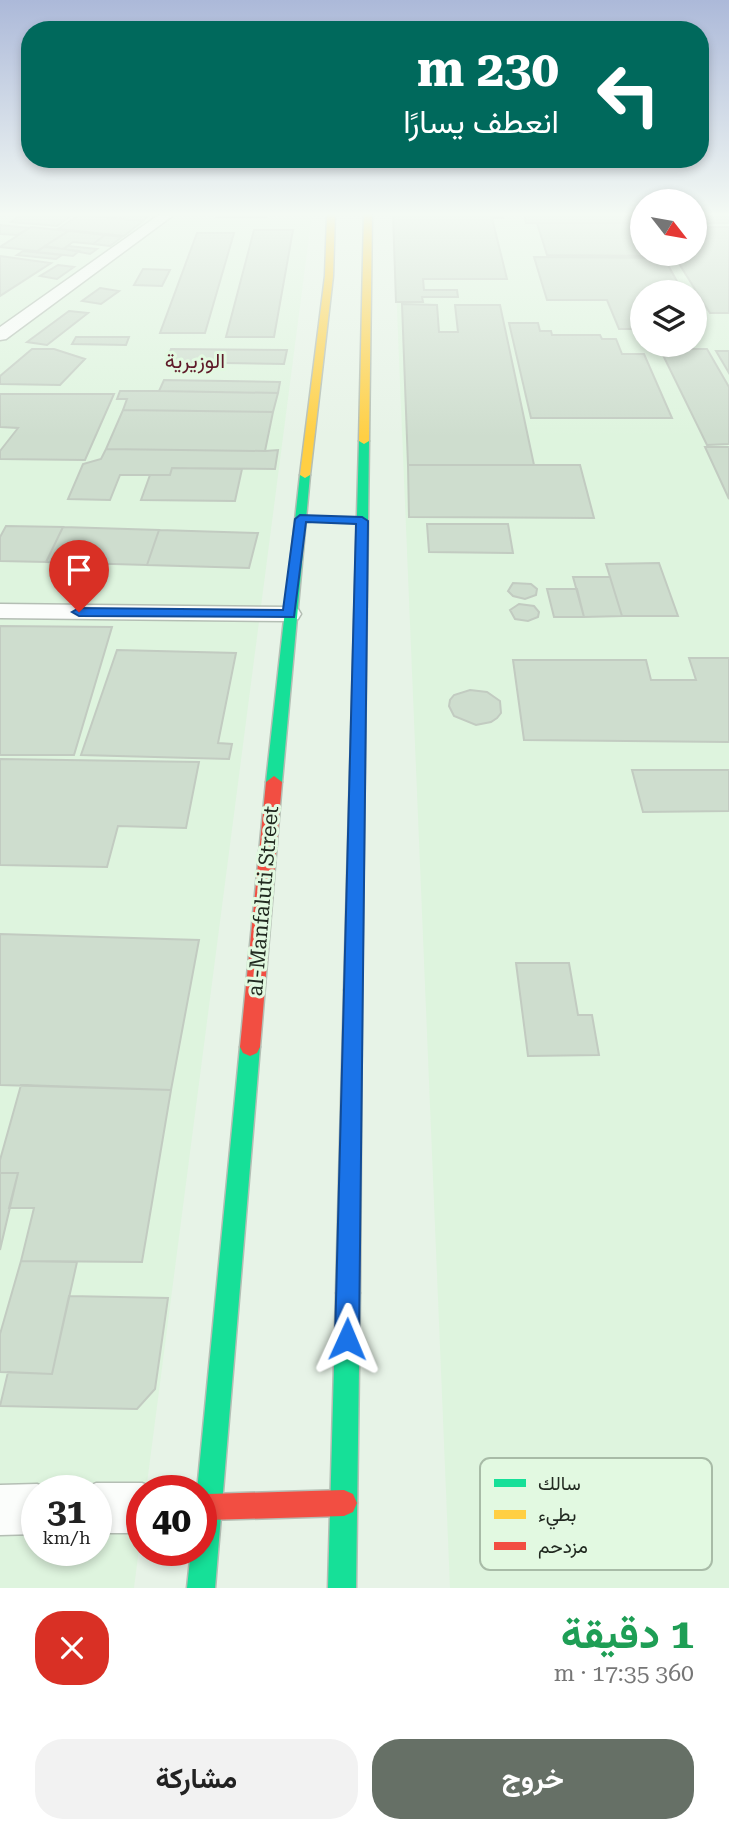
<!DOCTYPE html>
<html lang="ar">
<meta charset="utf-8">
<style>
:root{--surface:#fff;--page:#f2f2f2;--text:#222;--muted:#767676;--accent:#667066}
body{margin:0;font-family:"Roboto Serif",Vazirmatn,serif;background:var(--page);color:var(--text);direction:rtl;height:100vh;display:flex;flex-direction:column;font-size:26px;white-space:nowrap}
*{box-sizing:border-box;margin:0}
p{font-size:23px;color:var(--muted)}
.icon{flex:none;width:38px;height:38px;fill:none;stroke:currentColor;stroke-width:2;stroke-linecap:round;stroke-linejoin:round}
.map{position:relative;height:1588px;overflow:hidden;direction:ltr}
.panel{display:flex;flex-direction:column;background:var(--surface);flex:1}
.panel>*{flex:none}
.hud{position:absolute;left:21px;top:21px;width:688px;height:147px;border-radius:28px;box-shadow:0 4px 10px #0003;direction:rtl;background:#00695c;color:#fff;overflow:hidden}
.needle{width:46px;rotate:121deg}
.controls{position:absolute;left:630px;top:189px;display:grid;gap:14px}
.controls a{display:grid;place-items:center;width:77px;height:77px;border-radius:50%;background:var(--surface);box-shadow:0 4px 10px #0003;font-size:35px}
.speed{position:absolute;left:21px;top:1475px;display:flex;gap:14px;font-size:35px;font-weight:700;text-align:center}
.speed>*{display:grid;place-content:center;width:91px;height:91px;border-radius:50%;background:var(--surface);box-shadow:0 4px 10px #0003;line-height:1}
.speed small{font-size:18px;font-weight:400}
.speed .limit{border:10px solid #d22;background:#fff;color:#111}
.pin{position:absolute;display:grid;place-items:center;width:60px;height:60px;color:#fff;margin:-72px -30px;border-radius:50% 50% 50% 0;rotate:-45deg;box-shadow:0 0 7px #0007}
.pin .icon{rotate:45deg}
.me{position:absolute;width:77px;margin:-38px;rotate:1deg;stroke-linejoin:round;filter:drop-shadow(0 0 5px #0008)}
.turn{display:flex;align-items:center;gap:24px;height:147px;padding:0 35px;font-size:32px}
.turn .icon{width:91px;height:91px;stroke-width:2.5}
.turn b{display:block;font-size:49px;line-height:60px}
.round{display:grid;place-items:center;flex:none;width:74px;height:74px;border-radius:28px;background:var(--page)}
.summary{display:flex;align-items:center;justify-content:space-between;height:119px;padding:0 35px}
h1{font-size:42px;font-weight:700;line-height:52px;color:#1e9e55}
.action{display:flex;gap:14px;margin-top:auto;padding:14px 35px}
.action a{flex:1;height:80px;border-radius:28px;background:var(--accent);color:#fff;font-size:28px;font-weight:700;line-height:80px;text-align:center}
.action a+a{background:var(--page);color:var(--text)}
.map>svg:first-child{display:block}
.built{fill:#def4de;fill-rule:evenodd}
.building{fill:#ceddce;stroke:#c2cbc1;stroke-width:2}
.lines{fill:none;stroke-linecap:round;stroke-linejoin:round}
.street-casing{stroke:#b4beb4;stroke-width:3}
.fast-casing{stroke:#b4beb4;stroke-width:3}
.slow-casing{stroke:#b4beb4;stroke-width:3}
.jam-casing{stroke:#b4beb4;stroke-width:3}
.street{fill:#fbfdfb;fill-rule:evenodd}
.fast{fill:#16e098;fill-rule:evenodd}
.slow{fill:#ffcf43;fill-rule:evenodd}
.jam{fill:#f24e42;fill-rule:evenodd}
.route{fill:#1a73e8;stroke:#114b97;stroke-width:2}
.labels{text-anchor:middle;stroke-width:6;stroke-linejoin:round;paint-order:stroke}
.far-quarter-label{font-size:21px;fill:#5e1928;stroke:#e2f9e1}
.street-label{font-size:21px;fill:#212920;stroke:#e2f9e1}
.key{fill:#e2f9e1;stroke:#a8bba7;stroke-width:2}
.key-label{font-size:19px;fill:#212920}
</style>
<div class="map">
<svg width="729" height="1588" viewBox="0 0 729 1588">
<rect width="100%" height="100%" fill="#e7f3e7"/>
<path class="built" d="M0,214H312L146,1491H142V1525L134,1588H0ZM37,1491H96V1550H37Z
M393,214H642V254H695V214H729V1588H450ZM642,292H695V345H642Z"/>
<path class="building" d="M22,214H73L57,226L11,222Z
M81,214H151L142,221Z
M217,214H266V217H216Z
M393,214H502L503,218H492L507,279H423L424,290H457L458,297H422L423,302H396Z
M524,214H634L639,223H526Z
M695,214H729V223H695Z
M79,215L143,221L124,236L58,229Z
M537,223H639L642,230V254L663,256L547,255Z
M0,225L29,228L17,235L0,234Z
M31,227L68,231L37,251L0,247Z
M695,227H729V313H710L673,254H695Z
M254,230H293L274,337H226Z
M69,231L105,235L93,244L73,242L63,249L45,246Z
M197,233H234L205,333H160Z
M105,235L122,237L110,246L93,244Z
M68,246L97,249L90,254L64,249Z
M44,247L64,249L79,251L73,256L37,252Z
M23,251L62,255L56,259L17,255Z
M0,256L51,263L0,296Z
M534,257L664,258L683,292H642V329H619L607,300H547Z
M58,265L74,267L57,279L40,276Z
M143,269L170,270L162,286L134,285Z
M100,288L119,291L101,304L82,301Z
M402,304L437,305L439,332H458L455,305H500L534,465H408Z
M69,311L88,313L47,345L27,342Z
M509,323H538L540,331H551L552,335H600L602,339H616L622,354H644L672,418H531Z
M76,337H129L126,345L72,344Z
M32,349H54L85,359L60,385L0,384V376Z
M171,349L287,350L284,364L166,362Z
M660,349H707L729,387V444L707,445Z
M716,351H729V373Z
M164,380L280,382L278,393L159,391Z
M120,391H159L278,393L273,412L123,410L127,399H117Z
M0,394H114L85,460L0,459V451L18,428L0,427Z
M123,410L273,412L265,451L106,449Z
M705,447H729V499Z
M106,449L265,451L278,450L275,469L172,468L170,475H120L110,500L68,499L83,464L101,459Z
M408,465H580L594,518L409,517Z
M172,468L242,469L235,501L141,500L150,475H170Z
M427,524H508L513,553L429,552Z
M6,526L63,527L46,562L0,561V537Z
M63,527L159,530L147,565L46,562Z
M159,530L258,533L249,568L147,565Z
M659,563L678,616H622L606,564Z
M573,577H610L622,616L584,617Z
M513,583L531,584L537,589L536,595L525,599L513,596L508,591Z
M547,589H577L584,617H554Z
M519,604L534,606L539,612L538,617L528,621L515,619L510,610Z
M0,626L112,627L74,755H0Z
M117,650L236,653L218,743L232,744L229,759L81,755Z
M689,658H729V742L524,740L513,660H646L651,680H696Z
M470,690L487,692L500,701L501,713L497,718L491,722L476,725L454,716L449,706L450,700L454,695Z
M0,759L199,762L186,828L118,826L107,867L0,865Z
M632,770H729V811L643,812Z
M0,934L199,940L171,1090L0,1085Z
M516,963H569L578,1015H592L599,1055L528,1056Z
M21,1085L171,1090L142,1262L21,1261L34,1208H9L18,1173H0V1160Z
M0,1173H18L0,1250Z
M21,1261L77,1262L52,1374L0,1372V1334Z
M69,1296L168,1298L155,1389L137,1409L0,1406L8,1372L52,1374Z"/>
<g class="lines">
<g class="street-casing">
<path id="street" d="M160,214H175L6,339L0,340V327Z
M0,604L289,607L298,609L301,614L298,619L289,621L0,618Z
M96,1483H142L160,1490L142,1491V1533H96V1491H78Z
M37,1484L54,1491H37V1534L0,1535V1485Z"/>
</g>
<g class="fast-casing">
<path id="fast" d="M364,438L369,441L362,990L360,996L353,998L346,996L344,990L359,441Z
M305,472L310,475L282,782L274,788L266,782L300,475Z
M250,1038L257,1041L260,1047L215,1588H187L191,1550H201V1491H197L240,1047L243,1041Z
M348,1281L356,1285L360,1293L356,1588H328L336,1293L340,1285Z"/>
</g>
<g class="slow-casing">
<path id="slow" d="M327,214H335L333,276L310,475L305,478L300,475L325,276Z
M364,214H372L369,441L364,444L359,441Z"/>
</g>
<g class="jam-casing">
<path id="jam" d="M274,776L282,782L260,1047L257,1053L250,1056L243,1053L240,1047L266,782Z
M353,982L360,984L362,990L360,1293L356,1301L348,1305L340,1301L336,1293L344,990L346,984Z
M344,1490L353,1494L357,1503L353,1512L344,1516L208,1520L201,1517V1497L208,1494Z"/>
</g>
<use href="#street" class="street"/>
<use href="#fast" class="fast"/>
<use href="#slow" class="slow"/>
<use href="#jam" class="jam"/>
</g>
<linearGradient id="sky" x2="0" y2="1"><stop stop-color="#acb9d9"/><stop offset="0.49" stop-color="#f4faf4"/><stop offset="1" stop-color="#f4faf4" stop-opacity="0"/></linearGradient>
<rect width="729" height="437" fill="url(#sky)"/>
<path class="route" d="M300,515L362,517L368,521L359,1339L356,1348L347,1351L338,1348L335,1339L356,524L306,522L294,617L79,616L72,612L79,608L283,610L295,519Z"/>
<g class="labels">
<g class="far-quarter-label">
<text x="195" y="368">الوزيرية</text>
</g>
<g class="street-label">
<text transform="translate(263 901) rotate(-85)" y="7">al-Manfaluti Street</text>
</g>
</g>
<rect x="480" y="1458" width="232" height="112" rx="10" class="key"/>
<rect x="494" y="1479" width="32" height="8" fill="#16e098"/>
<rect x="494" y="1510" width="32" height="9" fill="#ffcf43"/>
<rect x="494" y="1542" width="32" height="8" fill="#f24e42"/>
<g class="key-label">
<text x="538" y="1490">سالك</text>
<text x="538" y="1521">بطيء</text>
<text x="538" y="1553">مزدحم</text>
</g>
</svg>
<div class="controls">
<a><svg class="needle" viewBox="-14 -14 28 28"><path d="M0-13l5 13h-10z" fill="#e53935"/><path d="M0 13l5-13h-10z" fill="#767676"/></svg></a>
<a><svg class="icon" aria-label="layers" viewBox="0 0 24 24"><path d="M12 4l9 5-9 5-9-5zM3 14l9 5 9-5"/></svg></a>
</div>
<div class="speed"><div>31<small>km/h</small></div><div class="limit">40</div></div>
<div class="pin" style="left:79px;top:612px;background:#d93025"><svg class="icon" aria-label="arrive" viewBox="0 0 24 24"><path d="M6 21V4h12l-3 4 3 4H6"/></svg></div>
<svg class="me" style="left:347px;top:1339px" viewBox="-20 -20 40 40"><path d="M0-17L14 15 0 8-14 15z" fill="#1a73e8" stroke="#fff" stroke-width="4"/></svg>
<div class="hud">
<div class="turn"><svg class="icon" aria-label="left" viewBox="0 0 24 24"><path d="M17 20v-9H6M10 6l-5 5 5 5"/></svg><div><b>230 m</b>انعطف يسارًا</div></div>
</div>
</div>
<section class="panel">
<div class="summary"><div><h1>1 دقيقة</h1><p>360 m · 17:35</p></div><a class="round" style="background:#d93025;color:#fff"><svg class="icon" aria-label="close" viewBox="0 0 24 24"><path d="M6 6l12 12M18 6L6 18"/></svg></a></div>
<div class="action"><a>خروج</a><a>مشاركة</a></div>
</section>
